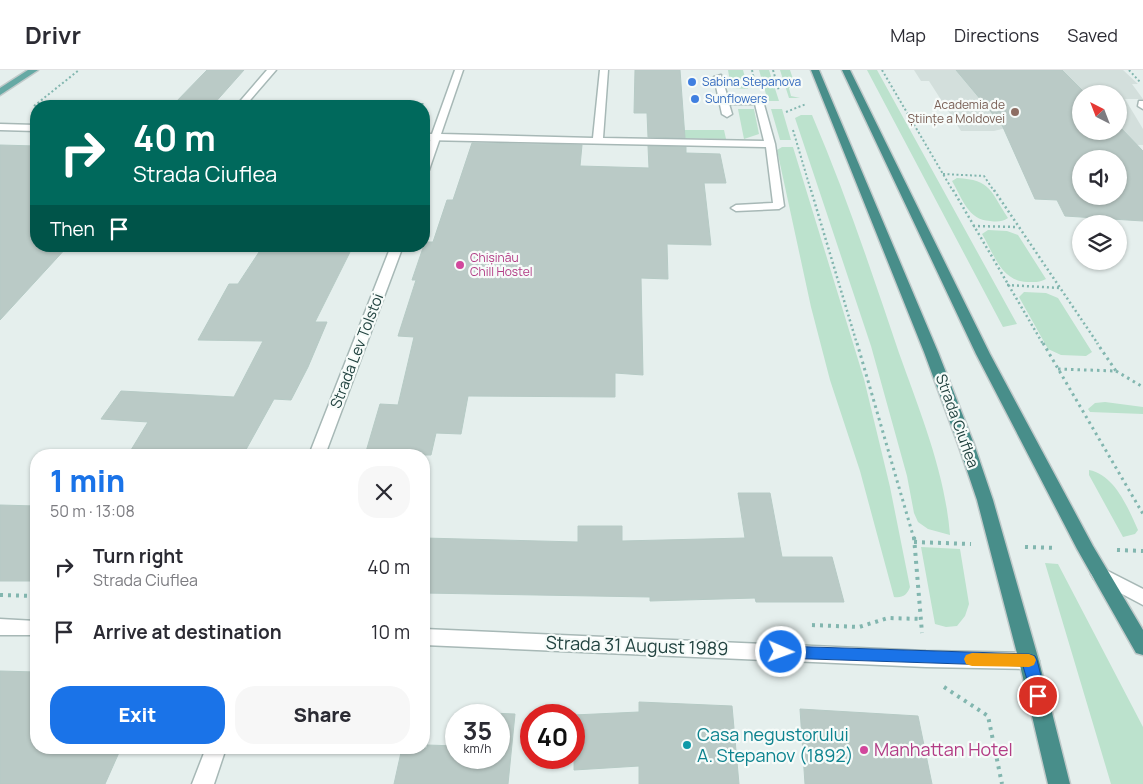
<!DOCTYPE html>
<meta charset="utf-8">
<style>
:root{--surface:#fff;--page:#f7f7f7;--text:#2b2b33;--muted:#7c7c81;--line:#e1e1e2;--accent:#1a73e8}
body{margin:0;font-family:Manrope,sans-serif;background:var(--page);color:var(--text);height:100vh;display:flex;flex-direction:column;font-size:19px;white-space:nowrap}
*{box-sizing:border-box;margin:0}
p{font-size:16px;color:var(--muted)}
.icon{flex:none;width:28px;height:28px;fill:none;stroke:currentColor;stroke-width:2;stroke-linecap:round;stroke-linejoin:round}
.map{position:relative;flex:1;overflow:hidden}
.panel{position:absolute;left:30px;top:379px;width:400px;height:305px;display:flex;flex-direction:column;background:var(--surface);border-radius:20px;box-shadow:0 1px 4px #0004}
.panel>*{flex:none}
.hud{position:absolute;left:30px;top:30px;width:400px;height:152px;border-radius:20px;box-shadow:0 1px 4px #0004;background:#00695c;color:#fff;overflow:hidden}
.needle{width:32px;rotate:318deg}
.tools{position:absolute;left:1072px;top:15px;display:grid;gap:10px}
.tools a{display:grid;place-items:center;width:55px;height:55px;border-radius:50%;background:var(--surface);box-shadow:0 1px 4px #0004;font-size:25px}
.speed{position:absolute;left:445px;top:634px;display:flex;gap:10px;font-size:25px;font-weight:700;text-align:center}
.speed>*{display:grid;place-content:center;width:65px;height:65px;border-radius:50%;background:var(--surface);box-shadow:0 1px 4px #0004;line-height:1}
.speed small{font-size:12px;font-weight:400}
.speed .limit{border:8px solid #d22;background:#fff;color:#111}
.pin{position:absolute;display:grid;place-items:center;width:42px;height:42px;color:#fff;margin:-21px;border:2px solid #fff;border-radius:50%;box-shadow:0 1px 5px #0007}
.me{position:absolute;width:55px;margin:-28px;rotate:92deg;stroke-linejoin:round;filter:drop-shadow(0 0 4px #0008)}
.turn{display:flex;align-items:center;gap:18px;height:105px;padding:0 20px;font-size:22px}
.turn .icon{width:65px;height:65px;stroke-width:2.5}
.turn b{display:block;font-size:35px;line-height:42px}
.then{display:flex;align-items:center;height:48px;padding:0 20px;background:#0003;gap:10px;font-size:19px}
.round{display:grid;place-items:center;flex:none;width:52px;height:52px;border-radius:20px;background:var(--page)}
.headline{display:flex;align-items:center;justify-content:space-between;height:85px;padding:0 20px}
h1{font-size:30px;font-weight:800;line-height:38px;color:var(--accent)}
.button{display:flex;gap:10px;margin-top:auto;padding:10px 20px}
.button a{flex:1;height:58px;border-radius:20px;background:var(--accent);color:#fff;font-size:20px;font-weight:800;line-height:58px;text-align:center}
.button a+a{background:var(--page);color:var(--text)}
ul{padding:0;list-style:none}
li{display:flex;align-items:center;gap:15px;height:65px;padding:0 20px}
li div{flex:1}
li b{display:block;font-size:19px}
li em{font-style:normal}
header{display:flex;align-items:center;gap:30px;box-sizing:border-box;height:70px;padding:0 25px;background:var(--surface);border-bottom:1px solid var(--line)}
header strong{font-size:24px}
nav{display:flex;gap:28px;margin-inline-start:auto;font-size:18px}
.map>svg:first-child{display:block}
.built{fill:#d3dfdc;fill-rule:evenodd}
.green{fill:#bce2cd}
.building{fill:#bacac6;stroke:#b6cac5;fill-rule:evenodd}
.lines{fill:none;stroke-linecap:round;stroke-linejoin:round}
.service-casing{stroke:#a7b8b6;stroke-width:3}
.minor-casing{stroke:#a7b8b6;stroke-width:3}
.tertiary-casing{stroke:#a7b8b6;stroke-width:3}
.primary-casing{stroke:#c1caca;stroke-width:3}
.trunk-casing{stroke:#c1caca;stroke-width:3}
.path-far3{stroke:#82b6af;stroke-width:2;stroke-dasharray:2 2.5;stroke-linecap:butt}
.path-far2{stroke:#82b6af;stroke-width:2.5;stroke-dasharray:2 3;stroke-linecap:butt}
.path-far1{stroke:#82b6af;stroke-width:3;stroke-dasharray:2.5 4;stroke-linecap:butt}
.path{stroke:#82b6af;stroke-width:4;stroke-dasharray:3 5;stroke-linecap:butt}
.service{fill:#fff;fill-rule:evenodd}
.minor{fill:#fff;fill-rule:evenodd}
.tertiary{fill:#fff;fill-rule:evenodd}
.primary{fill:#66a9a4;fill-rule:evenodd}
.trunk{fill:#488e8a;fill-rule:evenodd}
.route{fill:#1a73e8;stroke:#114b97}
.slow{fill:#f59e0b}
.shop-dot{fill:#3f7fe0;stroke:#f6fbf9;stroke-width:2}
.education-dot{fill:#8d6e63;stroke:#f6fbf9;stroke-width:2}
.hotel-dot{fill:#d1479c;stroke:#f6fbf9;stroke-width:2}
.culture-dot{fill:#0f9aa8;stroke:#f6fbf9;stroke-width:2}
.labels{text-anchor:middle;stroke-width:4.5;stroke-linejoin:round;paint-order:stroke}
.far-shop-label{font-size:12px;fill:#366cbe;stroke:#f6fbf9;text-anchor:start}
.far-education-label{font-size:12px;fill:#785e54;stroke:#f6fbf9;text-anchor:end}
.far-hotel-label{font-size:12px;fill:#b23c85;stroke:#f6fbf9;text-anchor:start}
.street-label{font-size:15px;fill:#224340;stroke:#f6fbf9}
.near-street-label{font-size:18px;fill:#224340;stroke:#f6fbf9}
.near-culture-label{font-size:18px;fill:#0d838f;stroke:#f6fbf9;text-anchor:start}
.near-hotel-label{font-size:18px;fill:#b23c85;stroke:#f6fbf9;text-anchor:start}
</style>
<header>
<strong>Drivr</strong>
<nav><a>Map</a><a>Directions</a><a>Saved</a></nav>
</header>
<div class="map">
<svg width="1143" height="714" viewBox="0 0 1143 714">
<rect width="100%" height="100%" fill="#e5efed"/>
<path class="built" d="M914,0H1123L1138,14H1132L1143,29H1125L1143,59V75L1097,74L1010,57L994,61H961L929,11H921ZM1081,24H1119V61H1081Z"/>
<path class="green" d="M728,0H743L748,19L731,18Z
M759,0H769L779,31H768Z
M780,0H790L796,18H789L791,26L800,28H789Z
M867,0H877L1017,254L1003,257Z
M738,39H754L759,64L744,69Z
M771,39H782L791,70H780Z
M801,45H812C845,122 872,203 899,283C920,342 945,402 950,465L928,459L918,452L914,443L907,406L871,276L795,48Z
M673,60H724L726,69L680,68L675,65Z
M782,77H793L864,309L890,417L910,517C907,525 903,528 894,527L860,401L830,310L811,237L777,80Z
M957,108C992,110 990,121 1008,148C1002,152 997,152 990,151C968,150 962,128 952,111Z
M988,160L1007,161L1018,165L1046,209C1039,213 1034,212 1027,212C1001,211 994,184 982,164Z
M1024,222L1046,223L1058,228L1092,282L1086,286L1061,285L1048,279L1019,227Z
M1105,332L1143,337V344L1090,342L1088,339L1095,333Z
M1089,400C1115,405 1128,438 1138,460L1135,464L1123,467L1089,405Z
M921,477L960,479L969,534L965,546L957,556L946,557L935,554Z
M1045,493L1058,494L1143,657V714H1111Z"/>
<path class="building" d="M207,0H244L212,36L173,35Z
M635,0H680L685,68L648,67L647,43H634Z
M956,0H1062L1086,24H1081V61H1119V56L1143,81V151L1065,146L1057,130L1035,129L1002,55ZM1081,89H1119V126H1081Z
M472,73L582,75L580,96L649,98L648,76L686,77V83L720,84L726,113H704L711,175L667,174L668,209L641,208L643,305L615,303V327L468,326L461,364L436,363L431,385H365L380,334L398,335L414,267L398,266L416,210H412L425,172H433L447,130H453Z
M0,75L36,76V176H68L0,250Z
M263,176H353L315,252H327L308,297L291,330L274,329L243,385H128L148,352L101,349L121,321L234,327L263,271L198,270L229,214H238Z
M738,423H770L782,487H832L844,532H756L755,528L650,531V527L424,523V468L578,472V456H622V471L745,468Z
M0,435L36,436V511H0Z
M0,601L36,602V678H121L105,714H0Z
M639,632L732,636L739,714H639V696L574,700V645L639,642Z
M800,639L918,646L932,714H805Z
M465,642L515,644L508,714H394L402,678H427V675L456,676V688H499V645H464Z"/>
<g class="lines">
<g class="service-casing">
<path id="service" d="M267,0H276L245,36H236Z
M455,0H463L441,64L593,68L600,0H608L603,68L764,71L755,34H729L732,44L727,47L722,44L714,7L721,5L728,28H759L763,31L775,74L784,136L779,139L736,141L731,138L736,135L773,133L766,77L424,70V64H432Z
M0,54L36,55V61L0,60Z"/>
</g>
<g class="minor-casing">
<path id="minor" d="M1139,31H1143V39L1138,36Z
M432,66L440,68L429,100L424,103V86Z
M391,176H403L325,385H309Z
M1100,497L1143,519V535L1094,509L1091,504L1094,499Z
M206,678H226L214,714H192Z"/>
</g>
<g class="tertiary-casing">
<path id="tertiary" d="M0,549L36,551V565H0Z
M424,559L926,581L1029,583L1036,585L1039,591L1036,597L1029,599L926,597L424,575Z"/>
</g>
<g class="primary-casing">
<path id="primary" d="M28,0H38L0,25V18Z"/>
</g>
<g class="trunk-casing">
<path id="trunk" d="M811,0H819L938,282L974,374L993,430L1039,591L1070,714H1048L1019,591L977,430L958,374L924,282Z
M842,0H850L990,284L1093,476L1143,560V585L1136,583L1077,479L976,284Z"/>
</g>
<path class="path-far3" d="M752,0L754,9
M773,0L779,21
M882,0L953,121
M1129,0L1140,12
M273,32L424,34
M34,36L79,0
M786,42L806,34
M793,60L811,121
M943,104L984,106L994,121"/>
<path class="path-far2" d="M811,120L857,274
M953,120L1043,274
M994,120L1098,274
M973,156L1018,157
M1007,215L1060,218"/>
<path class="path-far1" d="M857,273L914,469
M1043,273L1143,444
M1058,299L1116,301L1097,273
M1116,301L1143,317"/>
<path class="path" d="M914,467L922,563
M914,472L971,474
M1025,477L1056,478
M1117,480L1143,481
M0,525L36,526
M812,555L859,557L888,548L922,549
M944,617L988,646L1002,714"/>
<use href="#service" class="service"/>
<use href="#minor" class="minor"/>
<use href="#tertiary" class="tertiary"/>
<use href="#primary" class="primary"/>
<use href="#trunk" class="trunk"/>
</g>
<path class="route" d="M781,576L1029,584L1035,586L1037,590L1046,626L1043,630L1038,632L1033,630L1023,596L781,588L775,587L773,582L775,578Z"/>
<path class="slow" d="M972,583L1029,584L1034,586L1036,590L1034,595L1029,597L972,596L966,594L964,589L966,585Z"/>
<g class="shop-dot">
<circle cx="692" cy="12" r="5"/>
<circle cx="695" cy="29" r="5"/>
</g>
<circle class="education-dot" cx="1015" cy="42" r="5"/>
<g class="hotel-dot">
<circle cx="460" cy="195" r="5"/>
<circle cx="864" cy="680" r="5"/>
</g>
<circle class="culture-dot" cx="687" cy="675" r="5"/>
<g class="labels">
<g class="far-shop-label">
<text x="702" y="16">Sabina Stepanova</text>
<text x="705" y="33">Sunflowers</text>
</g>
<g class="far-education-label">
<text x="1005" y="39">Academia de<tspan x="1005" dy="14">Științe a Moldovei</tspan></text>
</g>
<g class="far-hotel-label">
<text x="470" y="192">Chișinău<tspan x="470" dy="14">Chill Hostel</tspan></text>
</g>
<g class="street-label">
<text transform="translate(357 281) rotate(-69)" y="5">Strada Lev Tolstoi</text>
<text transform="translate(957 351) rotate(70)" y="5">Strada Ciuflea</text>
</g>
<g class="near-street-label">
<text transform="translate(637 576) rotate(2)" y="6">Strada 31 August 1989</text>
</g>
<g class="near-culture-label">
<text x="697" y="671">Casa negustorului<tspan x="697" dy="21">A. Stepanov (1892)</tspan></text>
</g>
<g class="near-hotel-label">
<text x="874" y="686">Manhattan Hotel</text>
</g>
</g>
</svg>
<div class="tools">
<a><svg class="needle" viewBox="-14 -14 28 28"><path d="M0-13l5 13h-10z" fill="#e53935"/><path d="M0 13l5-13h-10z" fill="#7c7c81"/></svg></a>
<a><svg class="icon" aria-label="sound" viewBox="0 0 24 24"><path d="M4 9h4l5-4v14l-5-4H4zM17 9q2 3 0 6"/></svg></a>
<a><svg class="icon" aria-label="layers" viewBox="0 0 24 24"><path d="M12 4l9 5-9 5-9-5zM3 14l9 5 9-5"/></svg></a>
</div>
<div class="speed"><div>35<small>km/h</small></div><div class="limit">40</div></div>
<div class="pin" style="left:1038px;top:626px;background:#d93025"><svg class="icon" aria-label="arrive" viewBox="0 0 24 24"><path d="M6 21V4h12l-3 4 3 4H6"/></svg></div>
<svg class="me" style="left:781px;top:582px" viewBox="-20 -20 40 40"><circle r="17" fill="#1a73e8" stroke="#fff" stroke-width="3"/><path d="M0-11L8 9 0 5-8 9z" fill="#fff"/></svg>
<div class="hud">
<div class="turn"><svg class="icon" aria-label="right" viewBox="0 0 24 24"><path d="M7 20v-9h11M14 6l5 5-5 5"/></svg><div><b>40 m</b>Strada Ciuflea</div></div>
<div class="then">Then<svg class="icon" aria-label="arrive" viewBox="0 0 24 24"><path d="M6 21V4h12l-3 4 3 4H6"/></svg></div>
</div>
<section class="panel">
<div class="headline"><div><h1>1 min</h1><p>50 m · 13:08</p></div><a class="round"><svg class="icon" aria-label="close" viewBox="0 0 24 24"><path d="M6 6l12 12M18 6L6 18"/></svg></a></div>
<ul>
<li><svg class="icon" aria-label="right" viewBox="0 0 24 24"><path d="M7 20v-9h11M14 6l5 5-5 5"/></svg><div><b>Turn right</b><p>Strada Ciuflea</p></div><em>40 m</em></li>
<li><svg class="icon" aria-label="arrive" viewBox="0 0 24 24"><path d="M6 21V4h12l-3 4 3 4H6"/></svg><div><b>Arrive at destination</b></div><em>10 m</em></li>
</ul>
<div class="button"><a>Exit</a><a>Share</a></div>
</section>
</div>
